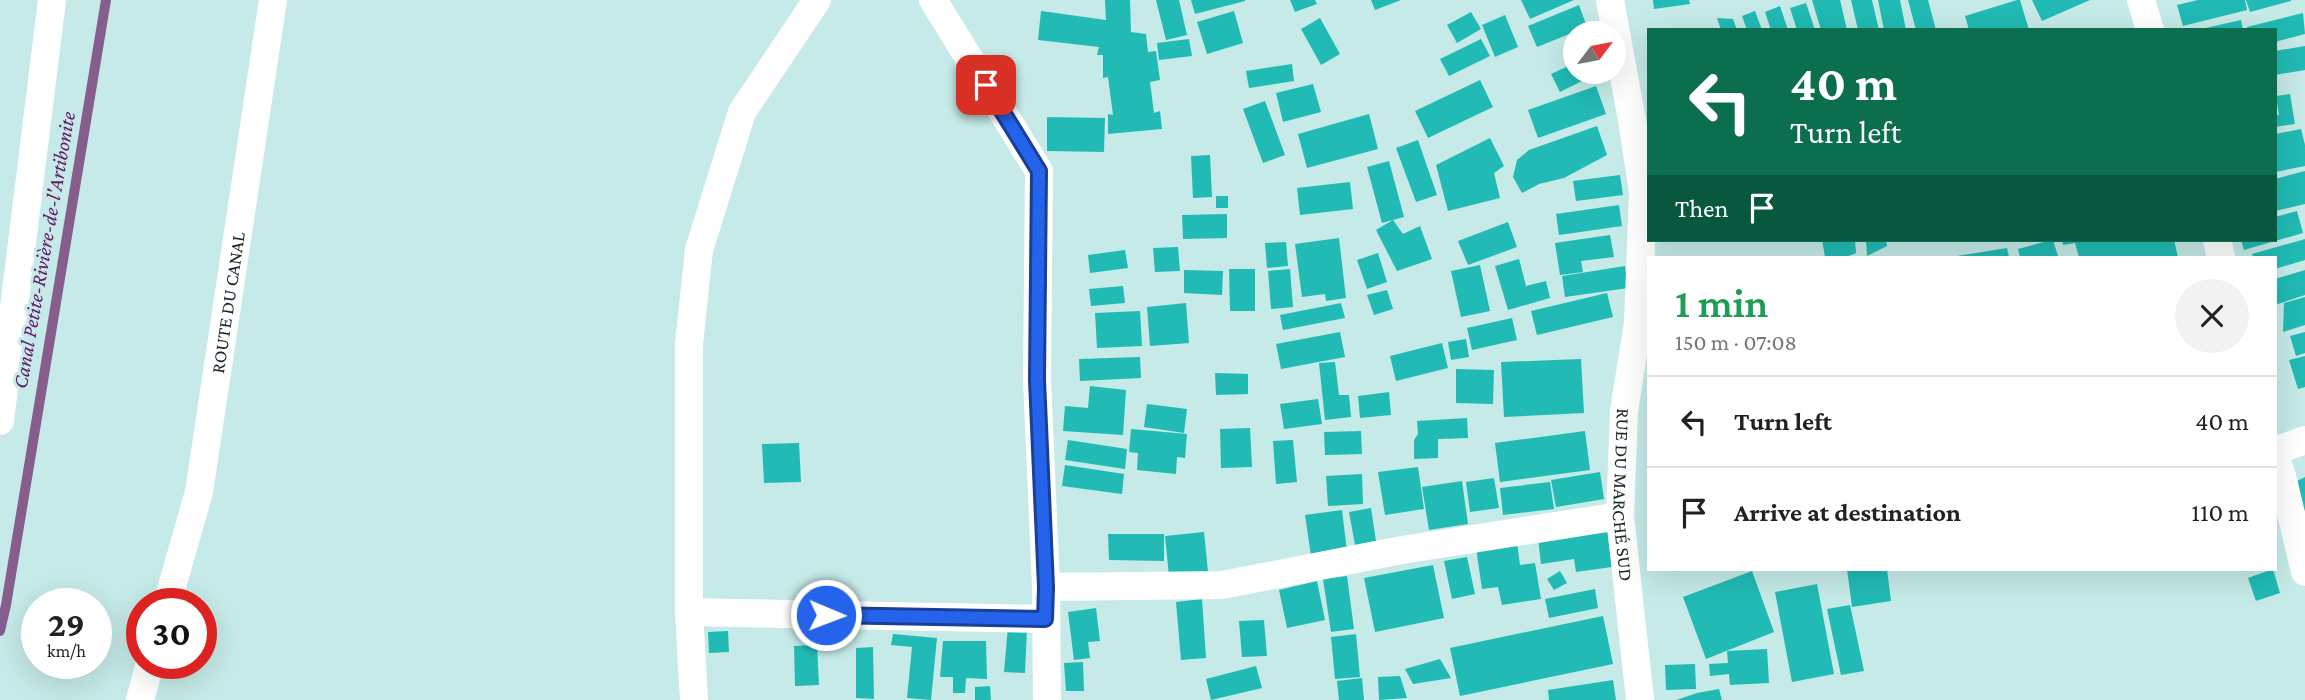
<!DOCTYPE html>
<meta charset="utf-8">
<style>
:root{--surface:#fff;--page:#f2f2f2;--text:#202124;--muted:#757577;--line:#e0e0e0}
body{margin:0;font-family:"Crimson Pro",serif;background:var(--page);color:var(--text);height:100vh;display:flex;flex-direction:column;font-size:26px;white-space:nowrap}
*{box-sizing:border-box;margin:0}
p{font-size:23px;color:var(--muted)}
.icon{flex:none;width:38px;height:38px;fill:none;stroke:currentColor;stroke-width:2;stroke-linecap:round;stroke-linejoin:round}
.map{position:relative;flex:1;overflow:hidden}
.sheet{position:absolute;left:1647px;top:256px;width:630px;height:315px;display:flex;flex-direction:column;background:var(--surface);border-radius:0px;box-shadow:0 7px 28px #0002}
.sheet>*{flex:none}
.guide{position:absolute;left:1647px;top:28px;width:630px;height:214px;border-radius:0px;box-shadow:0 7px 28px #0002;background:#0b6e4f;color:#fff;overflow:hidden}
.needle{width:46px;rotate:58deg}
.controls{position:absolute;left:1563px;top:21px;display:grid;gap:14px}
.controls a{display:grid;place-items:center;width:63px;height:63px;border-radius:50%;background:var(--surface);box-shadow:0 7px 28px #0002;font-size:35px}
.speed{position:absolute;left:21px;top:588px;display:flex;gap:14px;font-size:35px;font-weight:700;text-align:center}
.speed>*{display:grid;place-content:center;width:91px;height:91px;border-radius:50%;background:var(--surface);box-shadow:0 7px 28px #0002;line-height:1}
.speed small{font-size:18px;font-weight:400}
.speed .limit{border:10px solid #d22;background:#fff;color:#111}
.pin{position:absolute;display:grid;place-items:center;width:60px;height:60px;color:#fff;margin:-30px;border-radius:14px;box-shadow:0 4px 10px #0006}
.me{position:absolute;width:77px;margin:-38px;rotate:91deg;stroke-linejoin:round;filter:drop-shadow(0 0 5px #0008)}
.turn{display:flex;align-items:center;gap:24px;height:147px;padding:0 28px;font-size:32px}
.turn .icon{width:91px;height:91px;stroke-width:2.5}
.turn b{display:block;font-size:49px;line-height:60px}
.then{display:flex;align-items:center;height:66px;padding:0 28px;background:#0003;gap:14px;font-size:26px}
.round{display:grid;place-items:center;flex:none;width:74px;height:74px;border-radius:37px;background:var(--page)}
.overview{display:flex;align-items:center;justify-content:space-between;height:119px;padding:0 28px}
h1{font-size:42px;font-weight:600;line-height:52px;color:#1e9e55}
ul{padding:0;list-style:none}
li{display:flex;align-items:center;gap:21px;height:91px;padding:0 28px;border-top:2px solid var(--line)}
li div{flex:1}
li b{display:block;font-size:26px}
li em{font-style:normal}
.map>svg:first-child{display:block}
.lines{fill:none;stroke-linecap:round;stroke-linejoin:round}
.stream{stroke:#865e8d;stroke-width:10}
.building{fill:#21bab4}
.minor{stroke:#fff;stroke-width:28}
.route-casing{stroke:#184099;stroke-width:18}
.route{stroke:#2563eb;stroke-width:12}
.labels{text-anchor:middle;stroke-width:6;stroke-linejoin:round;paint-order:stroke}
.street-label{font-size:19px;fill:#192726;stroke:#c5eae7}
.water-label{font-size:21px;font-style:italic;fill:#63176a;stroke:#c5eae7}
</style>
<div class="map">
<svg width="2305" height="700" viewBox="0 0 2305 700">
<rect width="100%" height="100%" fill="#c5eae7"/>
<g class="lines">
<path class="stream" d="M0,631L6,605L106,0"/>
</g>
<path class="building" d="M1105,0H1130L1131,32L1146,34L1148,52L1156,51L1160,80L1150,82L1154,113L1160,111L1162,129L1108,134V114L1113,115L1108,77L1103,78V55H1097L1099,47L1038,40L1041,11L1106,20Z
M1156,0H1179L1187,35L1166,40Z
M1191,0H1245V1L1195,14Z
M1290,0H1315L1317,4L1295,12Z
M1371,0H1401L1375,10Z
M1521,0H1574L1530,19Z
M1653,0H1689L1690,4L1654,9Z
M1812,0H1840L1847,30H1821Z
M1851,0H1872L1879,30H1858Z
M1878,0H1900L1906,30H1884Z
M1908,0H1928L1936,30H1916Z
M2017,0H2020L2029,30H1969L1965,16Z
M2032,0H2090L2042,21Z
M2198,0H2245L2247,10L2183,26L2177,5Z
M2246,0H2291V1L2250,12Z
M1806,3L1815,30H1797L1790,8Z
M1579,5L1587,27L1537,47L1528,26Z
M1780,6L1788,30H1771L1765,12Z
M1234,11L1243,43L1207,54L1197,22Z
M1755,11L1762,30H1747L1742,16Z
M1471,12L1481,29L1457,43L1447,25Z
M2303,13L2305,34L2275,42V30H2247V27Z
M1505,15L1518,47L1495,57L1482,25Z
M1320,18L1340,54L1321,65L1301,29Z
M1717,18L1733,19L1737,30H1721Z
M2241,20L2243,30H2201V29Z
M1189,39L1192,56L1159,60L1157,43Z
M1481,39L1490,56L1449,76L1440,59Z
M2305,46V70L2275,75V51Z
M1575,63V72H1600L1560,92L1551,74Z
M1292,64L1294,81L1249,88L1246,71Z
M1480,80L1493,107L1428,138L1415,111Z
M1313,84L1321,112L1283,122L1276,93Z
M1596,86L1606,114L1538,138L1528,110Z
M2290,94L2295,124L2275,127V116L2279,115L2276,96Z
M1265,101L1285,155L1263,163L1243,109Z
M1369,114L1378,149L1307,168L1298,134Z
M1047,117L1105,118L1104,152L1047,151Z
M1597,126L1607,155L1564,178L1539,184L1522,193L1513,177L1517,160L1529,150Z
M2301,129L2305,145V166L2275,172V134Z
M1490,138L1504,166L1494,173L1500,198L1448,211L1436,165Z
M1418,140L1437,195L1416,202L1396,148Z
M1210,155L1212,197L1193,198L1191,156Z
M1389,161L1404,217L1382,223L1367,167Z
M2305,171V204L2275,211V179Z
M1620,175L1623,195L1576,201L1573,181Z
M1350,182L1353,209L1300,215L1297,188Z
M1216,196H1228V208H1216Z
M1619,205L1622,226L1559,235L1556,214Z
M2297,211L2303,233L2244,250L2241,240H2275V217Z
M1227,214V238L1183,239L1182,215Z
M1393,220L1403,234L1420,226L1432,259L1397,271L1376,230Z
M1508,222L1517,247L1468,265L1458,241Z
M1610,235L1614,257L1581,261L1583,272L1560,275L1555,243Z
M1339,238L1346,298L1326,301L1325,294L1302,297L1295,244Z
M2305,239V260L2275,269V257H2253L2252,254Z
M1822,240H1855L1856,253L1846,257H1825Z
M1866,240H1886L1887,246L1867,256Z
M2051,240H2053L2058,256L2020,257L2018,249Z
M2062,240H2174L2178,257H2079L2075,243L2063,245Z
M1286,242L1288,266L1267,268L1265,243Z
M1178,247L1180,271L1155,272L1153,248Z
M2007,248L2009,257H1957V256Z
M1125,250L1128,268L1090,273L1088,255Z
M1378,253L1387,282L1367,289L1357,260Z
M1519,259L1526,286L1546,281L1550,298L1508,310L1495,266Z
M1480,265L1490,311L1461,317L1451,271Z
M1625,266L1628,288L1565,297L1562,276Z
M1229,269H1255V311H1230Z
M1290,269L1293,307L1271,309L1268,271Z
M1184,270L1223,271L1222,295L1184,293Z
M2305,270V295L2275,305V279Z
M1123,286L1125,303L1091,306L1089,289Z
M1387,290L1393,309L1374,315L1367,295Z
M1607,293L1613,317L1537,335L1531,311Z
M2305,297V325L2283,332L2284,303Z
M1186,303L1189,343L1150,346L1147,307Z
M1341,303L1345,318L1283,330L1280,315Z
M1140,311L1142,346L1097,348L1095,313Z
M1512,318L1517,340L1472,350L1467,328Z
M1340,332L1345,357L1281,369L1276,344Z
M2305,332V353L2296,356L2290,336Z
M1466,339L1469,357L1451,360L1448,342Z
M1442,343L1448,368L1396,381L1390,356Z
M2305,356V387L2298,389L2289,360Z
M1140,357L1141,378L1080,381L1079,359Z
M1581,359L1584,413L1504,417L1501,362Z
M1335,362L1339,395H1349L1351,417L1325,420L1319,363Z
M1456,369L1494,370L1493,404L1456,403Z
M1215,373L1248,374V394L1216,395Z
M1090,386L1126,390L1123,435L1063,431L1065,406L1088,408Z
M1389,392L1391,415L1360,418L1358,396Z
M1318,399L1322,424L1284,429L1280,404Z
M1147,404L1187,409L1184,433L1144,427Z
M1467,418L1468,438L1438,439V458L1414,459V440L1418,434L1417,421Z
M1250,428L1252,467L1221,468L1220,429Z
M1131,429L1187,434L1185,458L1177,457L1176,474L1137,470L1138,453L1129,452Z
M1361,431L1362,454L1325,455L1324,432Z
M1585,431L1590,470L1500,482L1495,443Z
M1068,440L1127,449L1125,469L1065,460Z
M1293,440L1297,482L1276,484L1273,441Z
M799,443L801,482L764,483L762,444Z
M1065,465L1124,474L1122,494L1062,486Z
M1418,467L1424,509L1385,515L1378,472Z
M1600,472L1604,499L1556,507L1551,480Z
M1362,474L1363,504L1328,506L1326,476Z
M2305,477V512L2291,484Z
M1494,478L1499,508L1470,512L1466,482Z
M1462,481L1468,524L1429,530L1422,487Z
M1550,482L1554,509L1503,515L1500,488Z
M1371,508L1376,541L1355,545L1349,512Z
M1342,510L1347,551L1311,556L1305,515Z
M1607,529L1612,567L1576,572L1574,559L1541,564L1538,538Z
M1204,532L1208,572L1169,576L1165,536Z
M1108,534H1164V561L1109,560Z
M1517,542L1520,565L1535,563L1541,599L1502,605L1498,587L1482,589L1476,548Z
M1467,557L1475,594L1452,599L1444,561Z
M1433,565L1444,618L1375,632L1364,578Z
M1847,569H1887L1891,601L1852,607Z
M2273,569L2280,593L2256,601L2248,578Z
M1560,571L1567,583L1554,590L1547,579Z
M1752,571L1774,632L1706,659L1683,597Z
M1347,576L1354,629L1331,632L1323,579Z
M1317,581L1325,620L1287,628L1279,590Z
M1817,584L1834,674L1792,682L1775,592Z
M1595,589L1598,608L1549,618L1545,599Z
M1202,599L1206,658L1181,660L1176,602Z
M1850,605L1864,671L1841,675L1827,609Z
M1096,608L1100,641L1088,642L1090,658L1074,660L1068,612Z
M1603,616L1613,664L1460,696L1450,648Z
M1264,620L1267,656L1242,657L1239,621Z
M1008,626L1027,629L1025,673L1004,672Z
M728,631L729,652L709,653L708,632Z
M893,634L937,638L931,700L907,698L912,647L891,645Z
M1356,634L1360,677L1335,679L1331,637Z
M943,641H986L987,679L966,678L965,693H953V677H940Z
M817,645L819,685L795,686L794,646Z
M873,647L874,699L856,698V648Z
M1767,649L1769,683L1730,685L1729,674L1710,676L1709,664L1728,663L1727,651Z
M1440,659L1451,678L1413,684L1405,669Z
M1083,662L1084,691H1066L1064,663Z
M1695,664L1696,689L1666,690L1665,665Z
M1256,666L1262,688L1211,700L1206,679Z
M1400,676L1407,698L1379,700L1378,677Z
M1362,678L1364,700H1339L1337,681Z
M1613,680L1616,700H1549L1548,690Z
M990,686L991,700H975V687Z
M1719,689L1722,700H1676L1697,693Z"/>
<g class="lines">
<g class="minor">
<path d="M933,0L1039,171L1037,380L1046,587L1047,700"/>
<path id="s1" d="M1610,0L1632,120L1643,192L1638,323L1624,411L1620,516L1640,700"/>
<path d="M2141,0L2150,30"/>
<path d="M2217,240L2221,257"/>
<path d="M0,421L52,0"/>
<path d="M2275,451L2305,440"/>
<path d="M2275,455L2282,476L2305,572"/>
<path d="M1046,587L1222,585L1402,550L1620,516"/>
<path id="s2" d="M167,604L199,492L273,0"/>
<path d="M689,612L1045,619"/>
<path d="M140,700L150,663"/>
<path d="M694,700L689,612V344L699,250L742,112L817,0"/>
</g>
</g>
<g class="lines">
<g class="route-casing">
<path id="route" d="M826,615L1045,619L1046,587L1037,380L1039,171L986,85"/>
</g>
<use href="#route" class="route"/>
</g>
<g class="labels">
<g class="street-label">
<text dy="7" stroke="none"><textPath href="#s2" startOffset="308">ROUTE DU CANAL</textPath></text>
<text dy="7" stroke="none"><textPath href="#s1" startOffset="499">RUE DU MARCHÉ SUD</textPath></text>
</g>
<g class="water-label">
<text transform="translate(44 250) rotate(-80)" y="7">Canal Petite-Rivière-de-l'Artibonite</text>
</g>
</g>
</svg>
<div class="controls">
<a><svg class="needle" viewBox="-14 -14 28 28"><path d="M0-13l5 13h-10z" fill="#e53935"/><path d="M0 13l5-13h-10z" fill="#757577"/></svg></a>
</div>
<div class="speed"><div>29<small>km/h</small></div><div class="limit">30</div></div>
<div class="pin" style="left:986px;top:85px;background:#d93025"><svg class="icon" aria-label="arrive" viewBox="0 0 24 24"><path d="M6 21V4h12l-3 4 3 4H6"/></svg></div>
<svg class="me" style="left:826px;top:615px" viewBox="-20 -20 40 40"><circle r="17" fill="#2563eb" stroke="#fff" stroke-width="3"/><path d="M0-11L8 9 0 5-8 9z" fill="#fff"/></svg>
<div class="guide">
<div class="turn"><svg class="icon" aria-label="left" viewBox="0 0 24 24"><path d="M17 20v-9H6M10 6l-5 5 5 5"/></svg><div><b>40 m</b>Turn left</div></div>
<div class="then">Then<svg class="icon" aria-label="arrive" viewBox="0 0 24 24"><path d="M6 21V4h12l-3 4 3 4H6"/></svg></div>
</div>
<section class="sheet">
<div class="overview"><div><h1>1 min</h1><p>150 m · 07:08</p></div><a class="round"><svg class="icon" aria-label="close" viewBox="0 0 24 24"><path d="M6 6l12 12M18 6L6 18"/></svg></a></div>
<ul>
<li><svg class="icon" aria-label="left" viewBox="0 0 24 24"><path d="M17 20v-9H6M10 6l-5 5 5 5"/></svg><div><b>Turn left</b></div><em>40 m</em></li>
<li><svg class="icon" aria-label="arrive" viewBox="0 0 24 24"><path d="M6 21V4h12l-3 4 3 4H6"/></svg><div><b>Arrive at destination</b></div><em>110 m</em></li>
</ul>
</section>
</div>
